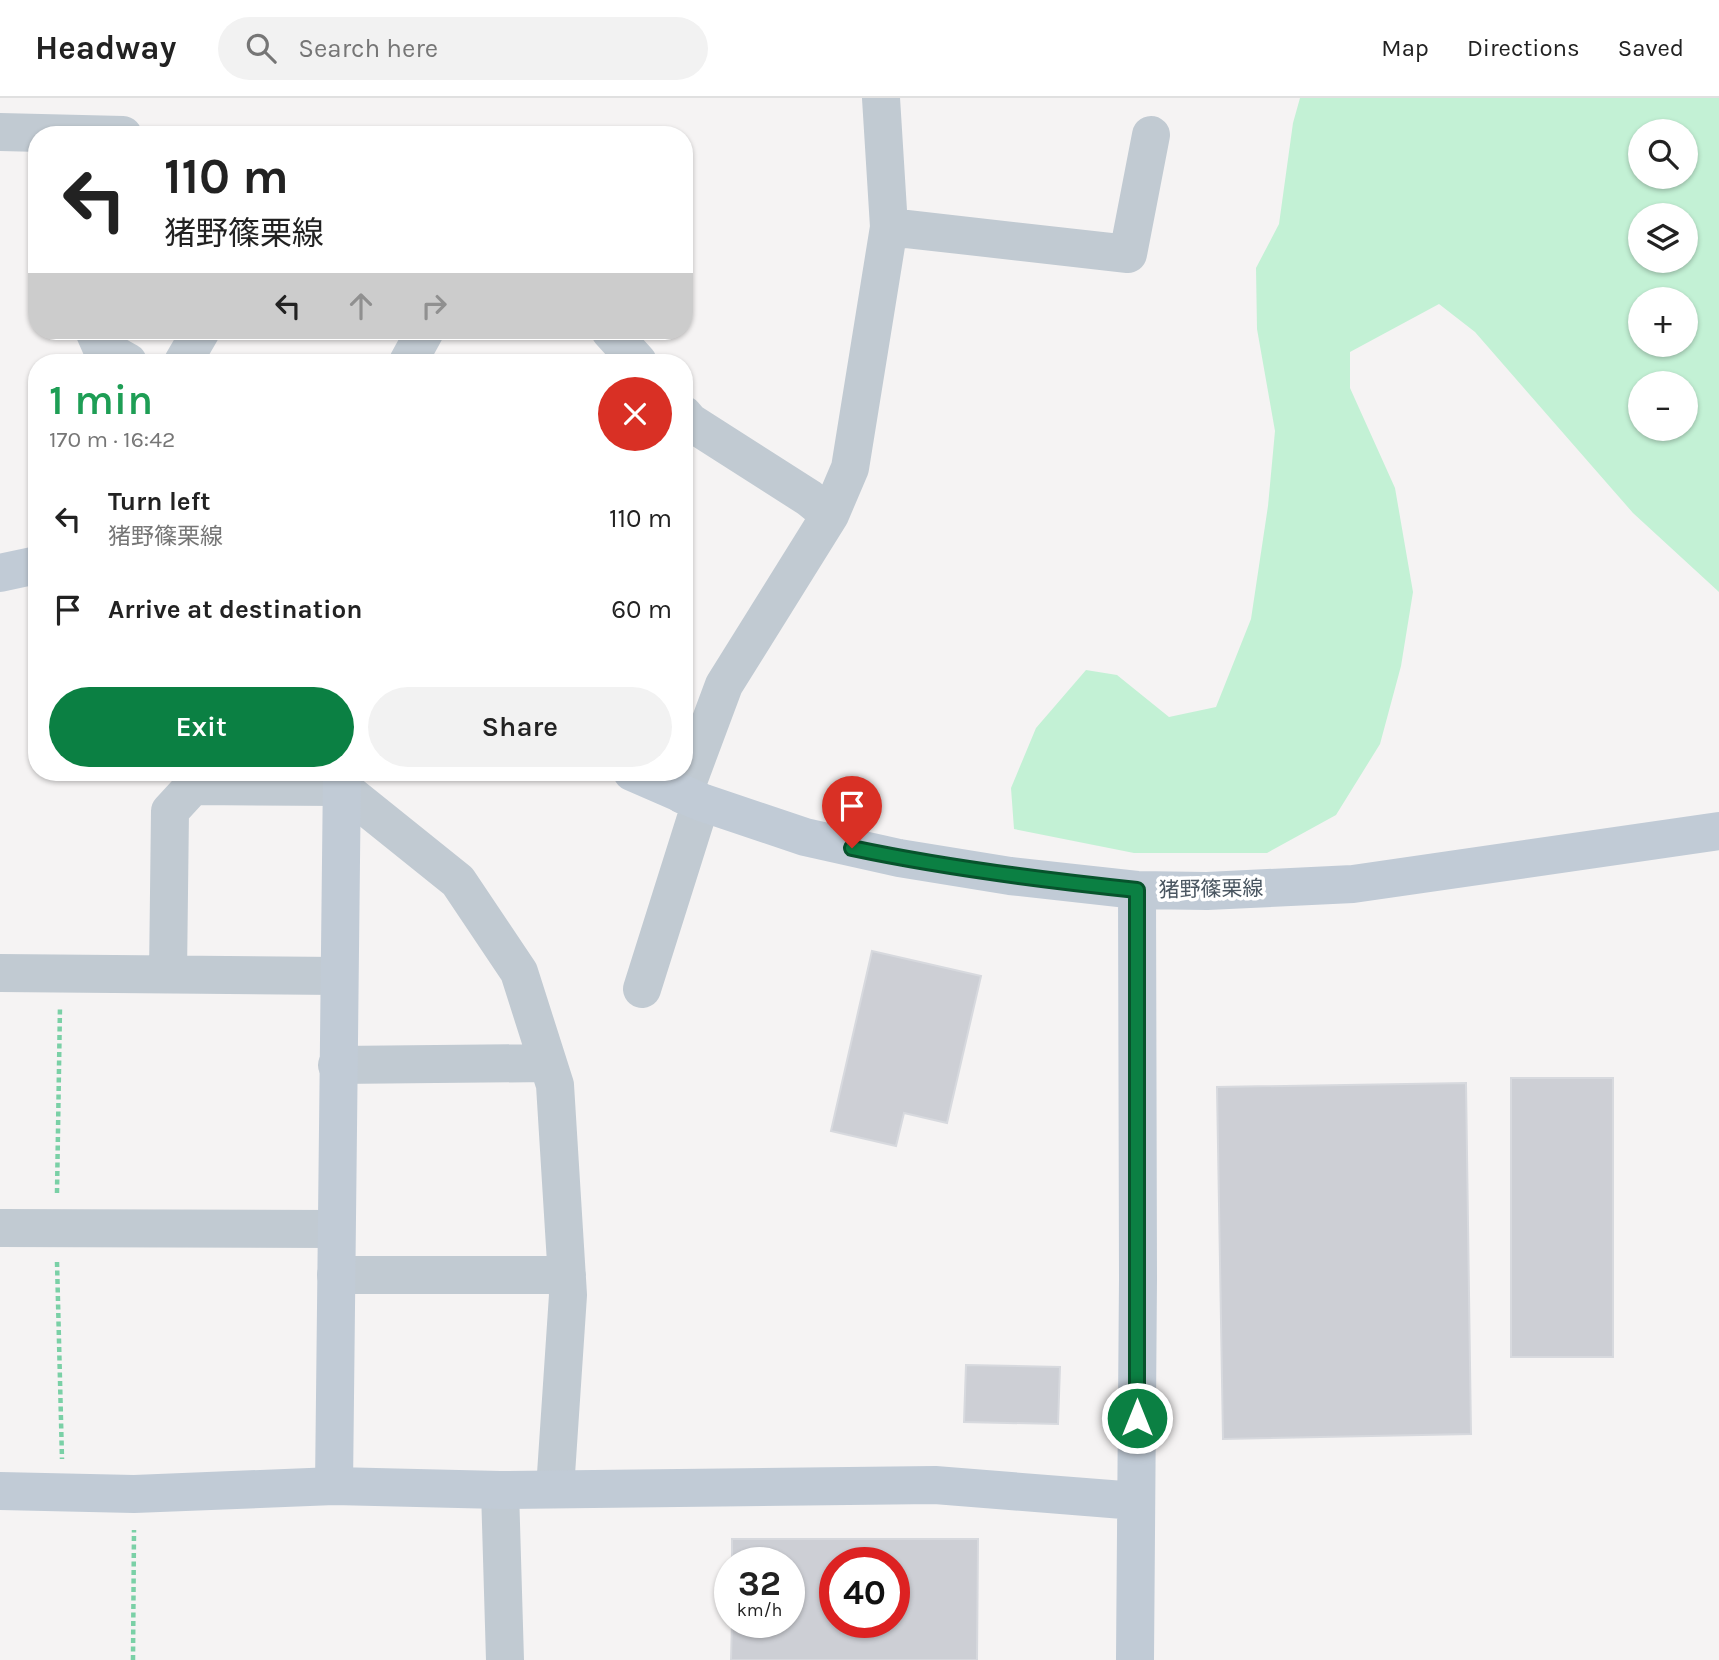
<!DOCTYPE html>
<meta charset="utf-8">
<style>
:root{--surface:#fff;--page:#f2f2f2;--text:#222;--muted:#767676;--line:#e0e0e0;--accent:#0b8043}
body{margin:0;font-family:Karla,"Noto Sans JP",sans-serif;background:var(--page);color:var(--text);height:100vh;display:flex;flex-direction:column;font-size:26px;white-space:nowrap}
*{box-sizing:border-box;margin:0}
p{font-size:23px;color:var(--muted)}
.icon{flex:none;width:38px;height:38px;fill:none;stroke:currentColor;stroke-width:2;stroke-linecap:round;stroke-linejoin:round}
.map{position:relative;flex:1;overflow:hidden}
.panel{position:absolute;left:28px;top:256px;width:665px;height:427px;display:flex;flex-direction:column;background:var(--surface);border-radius:28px;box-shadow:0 2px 5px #0004}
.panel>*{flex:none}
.hud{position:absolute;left:28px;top:28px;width:665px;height:214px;border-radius:28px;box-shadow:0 2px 5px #0004;background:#fff;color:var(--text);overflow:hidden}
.fabs{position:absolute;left:1628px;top:21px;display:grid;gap:14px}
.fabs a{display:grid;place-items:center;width:70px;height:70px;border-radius:50%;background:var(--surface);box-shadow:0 2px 5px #0004;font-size:35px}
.speed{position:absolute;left:714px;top:1449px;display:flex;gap:14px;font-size:35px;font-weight:700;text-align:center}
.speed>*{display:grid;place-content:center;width:91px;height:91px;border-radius:50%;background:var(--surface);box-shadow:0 2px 5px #0004;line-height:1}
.speed small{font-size:18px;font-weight:400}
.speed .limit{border:10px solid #d22;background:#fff;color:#111}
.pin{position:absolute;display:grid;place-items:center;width:60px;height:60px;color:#fff;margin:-72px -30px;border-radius:50% 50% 50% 0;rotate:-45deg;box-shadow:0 0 7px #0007}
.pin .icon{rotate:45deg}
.me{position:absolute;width:77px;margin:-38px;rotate:0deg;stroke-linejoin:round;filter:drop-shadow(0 0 5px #0008)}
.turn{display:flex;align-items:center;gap:24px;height:147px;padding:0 21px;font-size:32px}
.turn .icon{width:91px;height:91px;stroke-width:2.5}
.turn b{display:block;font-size:49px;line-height:60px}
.lanes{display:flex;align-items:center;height:66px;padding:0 21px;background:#0003;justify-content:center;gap:35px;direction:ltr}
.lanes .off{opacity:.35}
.round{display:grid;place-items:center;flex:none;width:74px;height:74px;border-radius:37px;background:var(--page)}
.overview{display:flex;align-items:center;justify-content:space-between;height:119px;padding:0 21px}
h1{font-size:42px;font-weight:600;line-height:52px;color:#1e9e55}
.action{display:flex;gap:14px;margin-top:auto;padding:14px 21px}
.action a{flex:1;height:80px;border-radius:42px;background:var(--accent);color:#fff;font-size:28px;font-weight:600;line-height:80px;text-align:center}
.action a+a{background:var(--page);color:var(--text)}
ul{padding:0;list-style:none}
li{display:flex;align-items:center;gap:21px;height:91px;padding:0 21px}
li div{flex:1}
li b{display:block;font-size:26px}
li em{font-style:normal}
header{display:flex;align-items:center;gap:42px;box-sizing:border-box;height:98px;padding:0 35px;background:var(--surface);border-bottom:2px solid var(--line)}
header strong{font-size:33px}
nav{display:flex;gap:38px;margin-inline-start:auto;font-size:24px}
.search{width:490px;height:63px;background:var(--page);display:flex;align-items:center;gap:18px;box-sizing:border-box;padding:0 24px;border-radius:38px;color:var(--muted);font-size:26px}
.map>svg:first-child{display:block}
.green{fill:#c3f1d5;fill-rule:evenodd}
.building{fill:#cdcfd5;stroke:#d7d9de;stroke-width:2;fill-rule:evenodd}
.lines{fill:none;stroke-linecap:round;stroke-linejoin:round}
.path{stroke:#7ad0a6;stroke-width:4.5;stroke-dasharray:5 3.5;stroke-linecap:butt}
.street{stroke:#c1cad2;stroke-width:38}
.secondary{stroke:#c1cbd6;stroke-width:38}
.route-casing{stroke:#07532c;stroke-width:18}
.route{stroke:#0b8043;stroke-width:12}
.labels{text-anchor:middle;stroke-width:7;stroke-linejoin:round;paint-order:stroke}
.street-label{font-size:21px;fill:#4a5661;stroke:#fff}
</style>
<header>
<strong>Headway</strong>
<div class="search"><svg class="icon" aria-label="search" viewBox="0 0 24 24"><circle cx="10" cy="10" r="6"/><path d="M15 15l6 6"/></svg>Search here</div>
<nav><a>Map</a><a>Directions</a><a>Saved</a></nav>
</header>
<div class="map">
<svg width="1719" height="1562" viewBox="0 0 1719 1562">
<rect width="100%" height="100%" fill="#f5f3f3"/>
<path class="green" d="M1300,0H1719V494L1633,415L1475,234L1439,206L1350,254V290L1395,390L1413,494L1401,568L1380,646L1336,717L1267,755H1134L1014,731L1011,690L1036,630L1086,572L1117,577L1169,619L1216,609L1251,521L1268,408L1275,333L1257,231L1256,170L1279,126L1293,25ZM1640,33H1685V79H1640ZM1640,117H1685V163H1640ZM1640,201H1685V247H1640ZM1640,285H1685V331H1640Z"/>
<path class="building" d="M872,853L981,878L947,1025L904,1015L896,1048L831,1033Z
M1511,980H1613V1259H1511Z
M1466,985L1471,1336L1223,1341L1217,989Z
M966,1267L1060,1269L1058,1326L964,1324Z
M732,1441H978L977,1562H731L732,1524H789V1465H732ZM835,1465H894V1524H835Z"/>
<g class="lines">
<path class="path" d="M57,1095L60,908
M57,1164L62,1361
M133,1562L134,1432"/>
<path class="street" d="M0,34L123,37
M889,129L1128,156L1151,37
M94,233L101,249L128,264
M610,233L638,264
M183,264L201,233
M408,264L425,233
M830,417L850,370L889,129L881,0
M683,697L724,587L830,417L809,400L690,324L684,317
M0,875L338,878
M168,876L170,713L193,688L341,689L458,783L519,874L555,987L568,1197L555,1391
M642,891L701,704
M337,967L548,965
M0,1130L336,1131
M336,1177H567
M500,1392L505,1562"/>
<path class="secondary" d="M0,475L37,467
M632,674L701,704L805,739L899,760L1010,778L1137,792L1207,793L1353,786L1719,733
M334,1388L342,674
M0,1393L134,1396L334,1388L500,1392L935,1387L1136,1403
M1135,1562L1138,1181L1137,792"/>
</g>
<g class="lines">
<g class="route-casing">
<path id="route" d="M852,750C946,770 1041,782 1137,792V1320"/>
</g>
<use href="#route" class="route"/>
</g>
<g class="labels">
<g class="street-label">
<text transform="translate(1211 791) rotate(-1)" y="7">猪野篠栗線</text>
</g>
</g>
</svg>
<div class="fabs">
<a><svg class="icon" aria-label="search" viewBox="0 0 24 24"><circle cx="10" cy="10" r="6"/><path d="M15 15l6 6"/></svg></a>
<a><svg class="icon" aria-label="layers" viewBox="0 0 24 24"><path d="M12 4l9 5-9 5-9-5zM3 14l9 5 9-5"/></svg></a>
<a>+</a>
<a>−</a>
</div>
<div class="speed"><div>32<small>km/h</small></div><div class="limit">40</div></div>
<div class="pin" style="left:852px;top:750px;background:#d93025"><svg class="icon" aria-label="arrive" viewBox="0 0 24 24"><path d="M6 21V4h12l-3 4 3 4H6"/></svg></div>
<svg class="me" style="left:1137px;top:1320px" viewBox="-20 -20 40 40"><circle r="17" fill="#0b8043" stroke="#fff" stroke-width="3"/><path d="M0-11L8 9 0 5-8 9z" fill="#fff"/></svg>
<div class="hud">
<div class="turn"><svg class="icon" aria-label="left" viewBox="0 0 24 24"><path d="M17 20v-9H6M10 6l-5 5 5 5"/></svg><div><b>110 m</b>猪野篠栗線</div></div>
<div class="lanes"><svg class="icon" aria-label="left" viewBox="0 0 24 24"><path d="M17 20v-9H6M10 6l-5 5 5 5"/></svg><svg class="icon off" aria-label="ahead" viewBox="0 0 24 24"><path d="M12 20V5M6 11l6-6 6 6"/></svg><svg class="icon off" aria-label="right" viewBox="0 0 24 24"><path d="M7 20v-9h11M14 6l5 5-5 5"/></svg></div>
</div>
<section class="panel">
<div class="overview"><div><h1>1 min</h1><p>170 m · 16:42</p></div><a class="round" style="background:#d93025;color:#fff"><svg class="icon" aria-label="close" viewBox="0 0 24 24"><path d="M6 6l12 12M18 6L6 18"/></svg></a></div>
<ul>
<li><svg class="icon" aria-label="left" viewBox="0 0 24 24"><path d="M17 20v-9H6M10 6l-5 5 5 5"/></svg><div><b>Turn left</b><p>猪野篠栗線</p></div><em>110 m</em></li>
<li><svg class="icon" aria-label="arrive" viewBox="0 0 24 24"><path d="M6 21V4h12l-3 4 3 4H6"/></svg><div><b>Arrive at destination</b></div><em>60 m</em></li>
</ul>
<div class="action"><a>Exit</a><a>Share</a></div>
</section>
</div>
